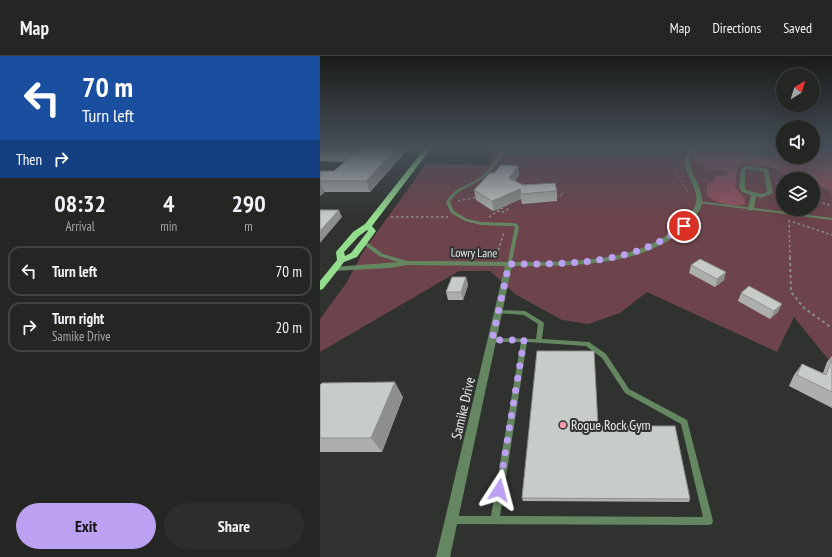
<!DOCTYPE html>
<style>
:root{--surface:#232623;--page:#2b2e2b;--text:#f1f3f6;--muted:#a3a5a6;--line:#404341;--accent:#bca0f2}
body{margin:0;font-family:"PT Sans Narrow",sans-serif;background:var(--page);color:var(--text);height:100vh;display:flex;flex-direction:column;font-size:15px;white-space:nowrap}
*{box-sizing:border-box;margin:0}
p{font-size:13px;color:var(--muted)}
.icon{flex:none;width:22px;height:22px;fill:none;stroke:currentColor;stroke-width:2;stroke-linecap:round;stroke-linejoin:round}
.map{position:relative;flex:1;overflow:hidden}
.drawer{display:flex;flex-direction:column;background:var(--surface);width:320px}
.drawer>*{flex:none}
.guide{background:#1a4fa0;color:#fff;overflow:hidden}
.needle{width:26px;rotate:38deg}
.controls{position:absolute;left:456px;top:12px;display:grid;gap:8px}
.controls a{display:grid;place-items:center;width:44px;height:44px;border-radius:50%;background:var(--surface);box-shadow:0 4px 16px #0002,0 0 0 1px var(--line);font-size:20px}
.pin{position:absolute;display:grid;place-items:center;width:34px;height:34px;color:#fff;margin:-17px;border:2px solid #fff;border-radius:50%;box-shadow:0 1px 4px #0007}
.me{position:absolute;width:44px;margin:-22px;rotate:9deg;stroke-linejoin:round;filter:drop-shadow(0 0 3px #0008)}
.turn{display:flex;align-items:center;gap:14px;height:84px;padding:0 16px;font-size:18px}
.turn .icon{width:52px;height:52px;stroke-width:2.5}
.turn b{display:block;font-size:28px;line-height:34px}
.then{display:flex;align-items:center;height:38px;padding:0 16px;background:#0003;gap:8px;font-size:15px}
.eta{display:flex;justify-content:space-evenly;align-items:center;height:68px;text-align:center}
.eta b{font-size:24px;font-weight:600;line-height:28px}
.primary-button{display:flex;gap:8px;margin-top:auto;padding:8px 16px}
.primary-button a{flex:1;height:46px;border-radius:24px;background:var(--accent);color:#111;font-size:16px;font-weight:600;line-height:46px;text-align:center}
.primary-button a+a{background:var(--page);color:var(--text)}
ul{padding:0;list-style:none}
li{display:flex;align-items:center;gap:12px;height:50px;margin:0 8px 6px;padding:0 8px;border:2px solid var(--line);border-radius:12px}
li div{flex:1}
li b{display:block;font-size:15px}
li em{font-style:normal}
header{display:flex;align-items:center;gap:24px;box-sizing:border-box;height:56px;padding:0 20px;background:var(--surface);border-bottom:1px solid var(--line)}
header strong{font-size:19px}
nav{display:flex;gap:22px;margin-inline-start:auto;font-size:14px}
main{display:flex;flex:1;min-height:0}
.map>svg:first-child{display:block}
.green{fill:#6d444c;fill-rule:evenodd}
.forest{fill:#965260}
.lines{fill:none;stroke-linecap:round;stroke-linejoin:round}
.path-far2{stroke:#8a8c8a;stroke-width:1;stroke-dasharray:2 2;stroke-linecap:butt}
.path-far1{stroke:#8a8c8a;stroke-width:1.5;stroke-dasharray:2.5 2.5;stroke-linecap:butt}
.path{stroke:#8a8c8a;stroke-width:2;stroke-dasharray:3 3;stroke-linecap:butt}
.service{fill:#648761;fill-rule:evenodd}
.minor{fill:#648761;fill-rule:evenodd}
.primary{fill:#94dc8e;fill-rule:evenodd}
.wall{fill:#acafac}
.shaded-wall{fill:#8c8f8c}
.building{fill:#c8ccc8;stroke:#8c8f8c}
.route{stroke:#bca0f2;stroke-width:7;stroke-dasharray:0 12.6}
.poi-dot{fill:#f39aab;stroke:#2f322f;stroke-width:1.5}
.labels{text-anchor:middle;stroke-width:4;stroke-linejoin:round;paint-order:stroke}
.street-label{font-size:12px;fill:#ebecea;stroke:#2f322f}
.near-street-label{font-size:14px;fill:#ebecea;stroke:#2f322f}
.near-poi-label{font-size:14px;fill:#ebecea;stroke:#2f322f;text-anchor:start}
</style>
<header>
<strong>Map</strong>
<nav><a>Map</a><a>Directions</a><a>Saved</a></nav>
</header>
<main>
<section class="drawer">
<div class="guide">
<div class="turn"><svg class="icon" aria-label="left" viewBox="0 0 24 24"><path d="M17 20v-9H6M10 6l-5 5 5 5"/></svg><div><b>70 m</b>Turn left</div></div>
<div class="then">Then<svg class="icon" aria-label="right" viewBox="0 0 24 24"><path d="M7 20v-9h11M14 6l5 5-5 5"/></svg></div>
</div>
<div class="eta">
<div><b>08:32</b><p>Arrival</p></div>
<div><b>4</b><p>min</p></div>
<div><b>290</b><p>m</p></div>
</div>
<ul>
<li><svg class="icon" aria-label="left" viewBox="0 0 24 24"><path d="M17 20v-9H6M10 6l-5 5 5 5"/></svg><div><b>Turn left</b></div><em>70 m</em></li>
<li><svg class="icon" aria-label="right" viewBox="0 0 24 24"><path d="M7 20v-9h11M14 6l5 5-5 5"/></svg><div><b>Turn right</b><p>Samike Drive</p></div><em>20 m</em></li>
</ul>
<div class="primary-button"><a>Exit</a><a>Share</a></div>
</section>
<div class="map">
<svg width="512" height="501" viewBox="0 0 512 501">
<rect width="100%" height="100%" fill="#2f322f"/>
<path class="green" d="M177,91H463V101H493V91H512V308L474,261L457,296L327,236L300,257L268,268L242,264L195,238L170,215H139L0,296V263L27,226L44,194L106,108L169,109ZM463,123H493V153H463Z"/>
<path class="forest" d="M410,91L435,94L438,95H421L425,101L436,102V100C443,100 449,106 456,100L448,91H463V101H493V91H512V135L493,128V123H477L466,120L454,112L444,110L422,108L417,112L415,130L425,143V148C413,152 395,147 387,139V129L394,125L395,119L405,120L409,117C402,113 392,115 384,112L382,108L374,106L373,99L385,95L401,96L400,95H403Z"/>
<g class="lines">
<path class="path-far2" d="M361,91C348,109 358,121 369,137
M396,91L413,98L416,105L420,107
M403,91L394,92L399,94L406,92L404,91
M455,91L463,95
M472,101L491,110L512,115
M438,102H441L439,100
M424,105L428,102H438L440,106
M452,111L462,107H481L512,138
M456,127L463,128
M493,128L497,123
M236,140L243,139L242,136"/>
<path class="path-far1" d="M236,140L241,139
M458,140L463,142
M493,144L512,150
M138,145L157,141
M460,150L459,147L463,146
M181,153L188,148
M177,155L183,156L190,152
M71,161H128
M169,161L181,153L178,151
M469,164L470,202
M473,166L512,179
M177,199L184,176"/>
<path class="path" d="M470,201L471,236L484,252L512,272"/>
<path class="service" d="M185,91H187C180,102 173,115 162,123C150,132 138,132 130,146L134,155L147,163L161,166L193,167L197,168L199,171L191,209L189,210L187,209L195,171L194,170L161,169L145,165L131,157L126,146C135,130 145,132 159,122C170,115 177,102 185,91Z
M378,145L512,162V164L379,147L377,146Z
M179,254L205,255L223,266L224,267L222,283L269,286L286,298L309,333L367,364L393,465L392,468L389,469L132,468L129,467L128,464L129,461L132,460H171L201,286H170L169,284L170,282H172L216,283L218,268L204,259L177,257L176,256ZM207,286L266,290L282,302L305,337L361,368L383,461L180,460Z"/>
<path class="minor" d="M373,91H377C375,93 373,96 371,98C364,111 384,131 382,147C380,157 373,164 367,170C326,212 246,210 192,210L130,501H116L185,210L87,209L70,212L14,215L10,213L14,211L78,206L59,200L42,187V185L44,184L63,198L87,205C121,205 156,205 190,206C249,206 327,209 369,160C389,137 362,122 365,103C366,98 369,94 373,91Z
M426,110L448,113L453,137L441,142L436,140L434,153L431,155L428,153L431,139L422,136L419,131L421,113ZM427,113L444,115L447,136L441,138L426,134L425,131V114Z"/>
<path class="primary" d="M106,91H112L52,170L56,175L37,201L24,206L3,233L0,234V225L17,204L16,196L33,176L45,168ZM47,174L48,175L31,197L25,200L24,196L39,180Z"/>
</g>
<path class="wall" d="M0,91H90L50,136H5L0,140V115H14L25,106L0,105Z
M188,91H215V94H189Z
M198,110L199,119L195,125L203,129L237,135V145L202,148L201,143L173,155L156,144L154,134L174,117Z
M371,209L404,224L395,231L369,217Z
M146,221L148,229L143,244H128L126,236Z
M421,237L458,256L450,263L418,245Z
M512,300V352L469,330L474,319L482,308L503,317L507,306Z
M0,329L83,341L62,396H0Z
M278,370L370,443L369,446L203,445L202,442Z"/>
<path class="shaded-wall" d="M78,91H90L50,136L46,125Z
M198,110L199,119L190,132L189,122Z
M0,126L5,136L0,140Z
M200,133L201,143L173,155L172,145Z
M19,154L22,161L0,187V175Z
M406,216L404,224L395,231L397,223Z
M146,221L148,229L143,244L141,236Z
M462,248L458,256L450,263L454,255Z
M75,326L83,341L62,396L51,382Z"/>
<path class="building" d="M0,91H78L46,125H0V115H14L36,96L0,95Z
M181,109L198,110L189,122L203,129L235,127L237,135L201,138L200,133L172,145L154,134L170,117H174Z
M0,154H19L0,175Z
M380,203L406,216L397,223L371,209Z
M132,221H146L141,236H126Z
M429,230L462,248L454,255L421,237Z
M217,295H274L278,370H355L370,443L202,442Z
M512,303V336L477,319L482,308L506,319Z
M75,326L51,382H0V329L2,327Z"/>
<linearGradient id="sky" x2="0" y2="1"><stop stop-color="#1a1c1a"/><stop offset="0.57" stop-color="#474f58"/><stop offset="1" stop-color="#474f58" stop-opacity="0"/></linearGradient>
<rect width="512" height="161" fill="url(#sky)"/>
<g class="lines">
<path class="route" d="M179,434L204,284H172L189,208C250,208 314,209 364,170"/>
</g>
<circle class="poi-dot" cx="243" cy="369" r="4"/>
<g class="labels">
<g class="street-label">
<text transform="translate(154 197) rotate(1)" y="4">Lowry Lane</text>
</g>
<g class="near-street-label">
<text transform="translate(143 352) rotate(-77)" y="5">Samike Drive</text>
</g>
<g class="near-poi-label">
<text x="251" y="374">Rogue Rock Gym</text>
</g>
</g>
</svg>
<div class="controls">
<a><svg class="needle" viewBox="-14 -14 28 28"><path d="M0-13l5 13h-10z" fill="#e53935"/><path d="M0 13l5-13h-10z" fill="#a3a5a6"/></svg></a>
<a><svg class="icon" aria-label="sound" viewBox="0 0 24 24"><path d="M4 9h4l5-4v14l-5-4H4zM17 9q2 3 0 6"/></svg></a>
<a><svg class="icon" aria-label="layers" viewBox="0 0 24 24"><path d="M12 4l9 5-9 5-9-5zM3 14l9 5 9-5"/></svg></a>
</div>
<div class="pin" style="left:364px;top:170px;background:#d93025"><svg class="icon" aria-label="arrive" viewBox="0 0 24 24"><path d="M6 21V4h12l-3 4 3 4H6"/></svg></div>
<svg class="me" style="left:179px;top:434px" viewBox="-20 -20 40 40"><path d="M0-17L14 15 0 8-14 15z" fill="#bca0f2" stroke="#fff" stroke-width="4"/></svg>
</div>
</main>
